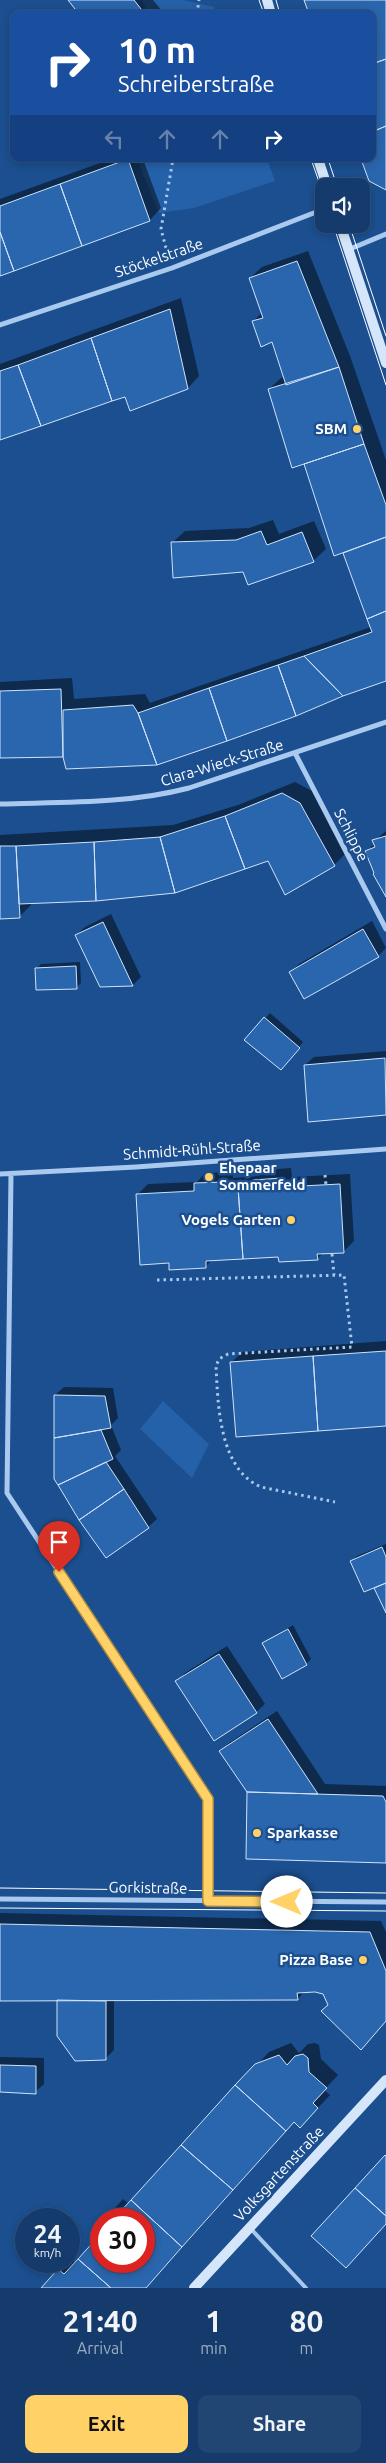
<!DOCTYPE html>
<meta charset="utf-8">
<style>
:root{--surface:#143b6b;--page:#214673;--text:#f1f3f6;--muted:#9dadc1;--line:#33557e;--accent:#ffd166}
body{margin:0;font-family:Ubuntu,sans-serif;background:var(--page);color:var(--text);height:100vh;display:flex;flex-direction:column;font-size:19px;white-space:nowrap}
*{box-sizing:border-box;margin:0}
p{font-size:16px;color:var(--muted)}
.icon{flex:none;width:28px;height:28px;fill:none;stroke:currentColor;stroke-width:2;stroke-linecap:round;stroke-linejoin:round}
.map{position:relative;height:2288px;overflow:hidden}
.drawer{display:flex;flex-direction:column;background:var(--surface);flex:1}
.drawer>*{flex:none}
.banner{position:absolute;left:10px;top:10px;width:366px;height:152px;border-radius:10px;box-shadow:0 2px 8px #0003,0 0 0 1px var(--line);background:#1a4fa0;color:#fff;overflow:hidden}
.fabs{position:absolute;left:315px;top:178px;display:grid;gap:10px}
.fabs a{display:grid;place-items:center;width:55px;height:55px;border-radius:10px;background:var(--surface);box-shadow:0 2px 8px #0003,0 0 0 1px var(--line);font-size:25px}
.speed{position:absolute;left:15px;top:2208px;display:flex;gap:10px;font-size:25px;font-weight:700;text-align:center}
.speed>*{display:grid;place-content:center;width:65px;height:65px;border-radius:50%;background:var(--surface);box-shadow:0 2px 8px #0003,0 0 0 1px var(--line);line-height:1}
.speed small{font-size:12px;font-weight:400}
.speed .limit{border:8px solid #d22;background:#fff;color:#111}
.pin{position:absolute;display:grid;place-items:center;width:42px;height:42px;color:#fff;margin:-51px -21px;border-radius:50% 50% 50% 0;rotate:-45deg;box-shadow:0 0 5px #0007}
.pin .icon{rotate:45deg}
.me{position:absolute;width:55px;margin:-28px;rotate:270deg;stroke-linejoin:round;filter:drop-shadow(0 0 4px #0008)}
.turn{display:flex;align-items:center;gap:18px;height:105px;padding:0 25px;font-size:22px}
.turn .icon{width:65px;height:65px;stroke-width:2.5}
.turn b{display:block;font-size:35px;line-height:42px}
.lanes{display:flex;align-items:center;height:48px;padding:0 25px;background:#0003;justify-content:center;gap:25px;direction:ltr}
.lanes .off{opacity:.35}
.eta{display:flex;justify-content:space-evenly;align-items:center;height:85px;text-align:center}
.eta b{font-size:30px;font-weight:700;line-height:35px}
.cta{display:flex;gap:10px;margin-top:auto;padding:10px 25px}
.cta a{flex:1;height:58px;border-radius:10px;background:var(--accent);color:#111;font-size:20px;font-weight:700;line-height:58px;text-align:center}
.cta a+a{background:var(--page);color:var(--text)}
.map>svg:first-child{display:block}
.green{fill:#2461a8}
.shadow{fill:#0007}
.building{fill:#2a66ad;stroke:#cfe3fa}
.lines{fill:none;stroke-linecap:round;stroke-linejoin:round}
.path{stroke:#a9c9ee;stroke-width:3;stroke-dasharray:2.5 4;stroke-linecap:butt}
.lane{stroke:#a9c9ee;stroke-width:4}
.street{stroke:#a9c9ee;stroke-width:5}
.secondary{stroke:#d6e6fa;stroke-width:10}
.tram{stroke:#fff;stroke-width:1}
.route-casing{stroke:#a68842;stroke-width:12}
.route{stroke:#ffd166;stroke-width:9}
.poi-dot{fill:#ffd166;stroke:#1b4f8f;stroke-width:2}
.labels{text-anchor:middle;stroke-width:5;stroke-linejoin:round;paint-order:stroke}
.street-label{font-size:15px;fill:#fff;stroke:#1b4f8f}
.poi-label{font-size:15px;font-weight:bold;fill:#fff;stroke:#1b4f8f;text-anchor:end}
</style>
<div class="map">
<svg width="386" height="2288" viewBox="0 0 386 2288">
<rect width="100%" height="100%" fill="#1b4f8f"/>
<path class="green" d="M142,0H183L214,7L216,14H148Z
M137,159H267L275,181L194,208L159,213Z
M163,1401L209,1444L192,1478L140,1429Z"/>
<path class="shadow" d="M69,0H153L162,11L159,14H80Z
M111,159H143L161,208L150,220L0,274V199Z
M308,251L350,356L386,460V680L295,715L64,756L0,757V682L72,678L74,699L145,694L150,703L371,627L344,551L335,554L305,463L269,389L281,378L285,377L273,341L254,321L262,312L250,278L262,267Z
M181,298L199,376L188,388L126,395L0,438V364Z
M273,520L279,534L314,521L326,549L313,561L244,571L172,543L185,531L249,528Z
M295,782L312,791L346,853L334,865L269,859L31,902V905L19,917L0,918V835L173,825L238,805Z
M386,831V895L367,851L375,843L374,841Z
M111,914L141,977L133,985L100,986L76,935L85,927Z
M372,921L386,948L378,956L305,997L291,972L299,964Z
M80,962L81,983L76,988L36,969L41,964Z
M270,1013L303,1042L285,1064L246,1039Z
M386,1051V1114L310,1120L305,1065L314,1057Z
M291,1168L292,1177L350,1174L354,1241L343,1252L323,1253L317,1259L279,1255L213,1259L206,1266L170,1262L137,1195L148,1184L197,1182L205,1173L233,1172V1178L258,1176L265,1170Z
M386,1341V1425L232,1362L242,1352Z
M64,1387L113,1388L118,1418L111,1425L121,1450L115,1456L157,1519L148,1527L106,1556L55,1479V1395Z
M386,1544V1610L376,1588L380,1584L352,1561L357,1556Z
M293,1625L311,1659L306,1664L264,1643Z
M227,1646L265,1704L256,1712L177,1682L185,1673Z
M277,1711L325,1784L386,1786V1862L249,1793L221,1751L229,1743Z
M0,1913L381,1921L386,1932V2021L372,2037L329,2005L324,1993L304,1992L298,1999L114,2000V2050L105,2059L58,2000H0Z
M291,2043L299,2053L308,2044L315,2043L319,2045L321,2059L338,2075L324,2090L330,2095L312,2114L295,2121L146,2288H43L70,2258L76,2263L98,2239L92,2233L101,2222V2261H144V2219H105L123,2199L129,2204L269,2052Z
M0,2057L44,2058V2084L35,2092L0,2091Z"/>
<path class="building" d="M68,0H134L145,14H79Z
M304,0H386V59L372,64V14H309Z
M386,59V126L372,132V64Z
M386,126V190L369,181L361,159H372V132Z
M128,159L150,221L82,246L60,184Z
M60,184L82,246L14,271L0,232V206Z
M0,232L14,271L0,276Z
M297,261L339,367L286,385L272,342L261,347L252,321L263,318L249,278Z
M170,309L188,389L130,411L125,397L112,401L91,338Z
M91,338L112,401L41,426L18,365Z
M18,365L41,426L0,440V371Z
M339,367L364,444L292,468L268,389Z
M364,444L386,505V537L334,556L304,464Z
M261,531L267,545L302,532L314,562L248,585L243,572L173,578L171,542L236,540Z
M386,537V611L367,619L343,553Z
M386,611V681L343,696L304,656L372,632L367,619Z
M304,656L343,696L296,716L278,665Z
M278,665L296,716L227,741L209,688Z
M209,688L227,741L157,765L138,713Z
M61,689L63,757L0,758V691Z
M133,705L138,713L157,765L66,769L63,757V710Z
M282,793L300,803L335,866L285,895L268,861L245,869L225,816Z
M225,816L245,869L175,893L160,837Z
M386,836V897L373,874L374,873L365,851L375,847L372,840Z
M160,837L175,893L96,901L94,842Z
M94,842L96,901L19,904L16,846Z
M0,846H16L20,918L0,919Z
M103,922L133,986L100,987L75,935Z
M363,929L379,957L304,999L289,972Z
M76,966L77,989L36,990L35,968Z
M264,1017L300,1048L281,1070L244,1040Z
M385,1058L386,1115L308,1122L304,1065Z
M281,1178L282,1187L340,1184L344,1253L317,1254L318,1260L279,1262L278,1257L243,1259L238,1187L253,1186V1180Z
M223,1182V1188L238,1187L243,1259L206,1261V1268L169,1270V1263L140,1265L136,1194L194,1191V1183Z
M386,1351V1426L318,1431L313,1356Z
M313,1356L318,1431L236,1437L230,1362Z
M54,1395L105,1396L111,1428L54,1438Z
M101,1430L113,1459L58,1485L54,1479V1438Z
M106,1462L124,1489L79,1520L58,1485Z
M124,1489L149,1528L106,1558L79,1520Z
M382,1547L386,1557V1583L364,1592L350,1561Z
M386,1583V1613L374,1588Z
M288,1629L307,1665L282,1679L262,1643Z
M219,1654L257,1713L214,1741L175,1681Z
M268,1719L318,1794L247,1792L219,1751Z
M247,1792L383,1796L386,1802V1863L246,1859Z
M0,1924L370,1932L386,1971V2021L361,2050L321,2011L328,2005L323,1994L315,1992L297,1993L298,2000L0,2001Z
M57,2000L106,2001V2060L75,2061L57,2036Z
M303,2054L308,2058L309,2072L327,2088L313,2103L318,2108L300,2128L294,2122L286,2131L235,2085L255,2064L279,2055L287,2065L295,2056Z
M0,2065L36,2066V2094L0,2092Z
M235,2085L286,2131L233,2190L181,2145Z
M181,2145L233,2190L182,2247L131,2200Z
M385,2155L386,2156V2216L355,2188Z
M355,2188L386,2216V2224L346,2268L311,2236Z
M131,2200L182,2247L146,2288H111L78,2259L96,2239L90,2233L101,2221V2261H144V2219H103L111,2210L117,2215Z
M78,2259L111,2288H41L58,2269L64,2274Z"/>
<g class="lines">
<path class="path" d="M197,14L199,0
M166,248L161,229L173,159
M325,1175L326,1185
M332,1254L334,1275
M157,1280L344,1275L352,1347L228,1354L219,1359L216,1366C218,1405 219,1469 261,1487L335,1502"/>
<path class="lane" d="M251,2229L306,2288"/>
<path class="street" d="M350,249L386,234
M0,325L172,268L324,209
M295,753L386,929
M0,804C63,802 128,804 189,788L386,722
M0,1174L136,1167L386,1149
M11,1174L7,1493L208,1799V1901
M0,1899L386,1902"/>
<path class="secondary" d="M267,0L271,14
M318,159L327,186
M340,224L386,363
M194,2288L386,2080"/>
<path class="tram" d="M259,0L264,14
M276,0L280,14
M311,159L324,196
M328,159L337,186
M333,224L386,385
M349,224L386,336
M0,1888L386,1893
M0,1908L386,1911"/>
</g>
<g class="lines">
<g class="route-casing">
<path id="route" d="M59,1572L208,1799V1901L287,1902"/>
</g>
<use href="#route" class="route"/>
</g>
<g class="poi-dot">
<circle cx="357" cy="429" r="5"/>
<circle cx="209" cy="1177" r="5"/>
<circle cx="291" cy="1220" r="5"/>
<circle cx="257" cy="1833" r="5"/>
<circle cx="363" cy="1960" r="5"/>
</g>
<g class="labels">
<g class="street-label">
<text transform="translate(159 258) rotate(-19)" y="5">Stöckelstraße</text>
<text transform="translate(222 763) rotate(-17)" y="5">Clara-Wieck-Straße</text>
<text transform="translate(351 835) rotate(63)" y="5">Schlippe</text>
<text transform="translate(192 1150) rotate(-4)" y="5">Schmidt-Rühl-Straße</text>
<text transform="translate(148 1888) rotate(1)" y="5">Gorkistraße</text>
<text transform="translate(279 2174) rotate(-47)" y="5">Volksgartenstraße</text>
</g>
<g class="poi-label">
<text x="347" y="434">SBM</text>
<text x="219" y="1173" text-anchor="start">Ehepaar<tspan x="219" dy="17">Sommerfeld</tspan></text>
<text x="281" y="1225">Vogels Garten</text>
<text x="267" y="1838" text-anchor="start">Sparkasse</text>
<text x="353" y="1965">Pizza Base</text>
</g>
</g>
</svg>
<div class="fabs">
<a><svg class="icon" aria-label="sound" viewBox="0 0 24 24"><path d="M4 9h4l5-4v14l-5-4H4zM17 9q2 3 0 6"/></svg></a>
</div>
<div class="speed"><div>24<small>km/h</small></div><div class="limit">30</div></div>
<div class="pin" style="left:59px;top:1572px;background:#d93025"><svg class="icon" aria-label="arrive" viewBox="0 0 24 24"><path d="M6 21V4h12l-3 4 3 4H6"/></svg></div>
<svg class="me" style="left:287px;top:1902px" viewBox="-20 -20 40 40"><circle r="19" fill="#fff"/><path d="M0-13L10 11 0 6-10 11z" fill="#ffd166"/></svg>
<div class="banner">
<div class="turn"><svg class="icon" aria-label="right" viewBox="0 0 24 24"><path d="M7 20v-9h11M14 6l5 5-5 5"/></svg><div><b>10 m</b>Schreiberstraße</div></div>
<div class="lanes"><svg class="icon off" aria-label="left" viewBox="0 0 24 24"><path d="M17 20v-9H6M10 6l-5 5 5 5"/></svg><svg class="icon off" aria-label="ahead" viewBox="0 0 24 24"><path d="M12 20V5M6 11l6-6 6 6"/></svg><svg class="icon off" aria-label="ahead" viewBox="0 0 24 24"><path d="M12 20V5M6 11l6-6 6 6"/></svg><svg class="icon" aria-label="right" viewBox="0 0 24 24"><path d="M7 20v-9h11M14 6l5 5-5 5"/></svg></div>
</div>
</div>
<section class="drawer">
<div class="eta">
<div><b>21:40</b><p>Arrival</p></div>
<div><b>1</b><p>min</p></div>
<div><b>80</b><p>m</p></div>
</div>
<div class="cta"><a>Exit</a><a>Share</a></div>
</section>
